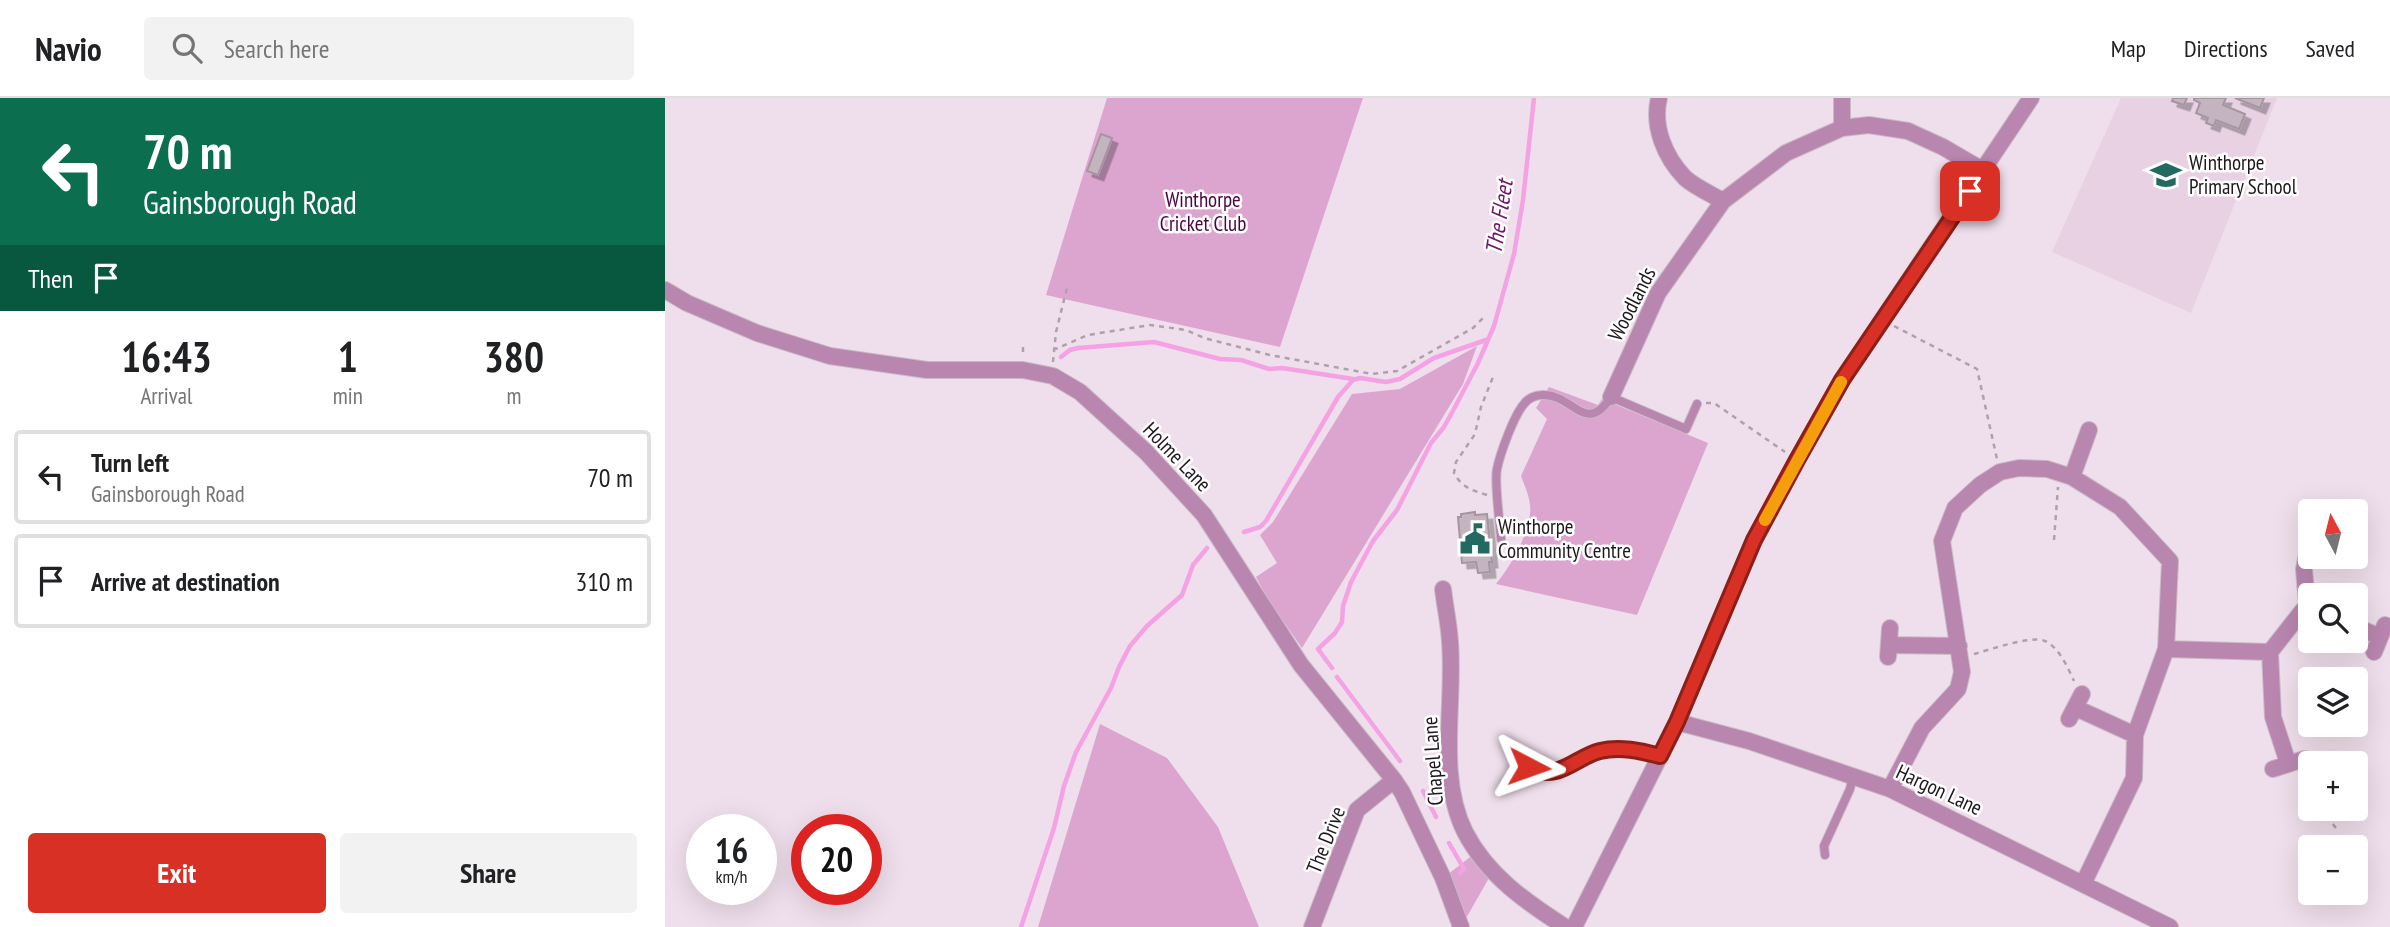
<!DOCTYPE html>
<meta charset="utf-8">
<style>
:root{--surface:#fff;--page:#f2f2f2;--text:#202124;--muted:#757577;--line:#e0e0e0;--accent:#d93025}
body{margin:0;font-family:"PT Sans Narrow",sans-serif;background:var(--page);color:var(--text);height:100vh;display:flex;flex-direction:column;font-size:26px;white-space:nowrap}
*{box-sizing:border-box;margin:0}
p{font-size:23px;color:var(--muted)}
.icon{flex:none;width:38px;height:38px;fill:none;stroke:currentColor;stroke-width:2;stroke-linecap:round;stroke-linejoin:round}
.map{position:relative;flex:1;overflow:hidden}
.sheet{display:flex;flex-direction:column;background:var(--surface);width:665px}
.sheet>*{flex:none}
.top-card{background:#0b6e4f;color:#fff;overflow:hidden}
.needle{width:46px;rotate:353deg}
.fabs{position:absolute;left:1633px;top:401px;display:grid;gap:14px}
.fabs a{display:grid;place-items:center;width:70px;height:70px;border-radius:7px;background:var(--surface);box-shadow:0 7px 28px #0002;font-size:35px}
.speed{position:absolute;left:21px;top:716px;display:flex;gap:14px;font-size:35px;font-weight:700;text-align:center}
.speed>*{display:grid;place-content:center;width:91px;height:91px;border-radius:50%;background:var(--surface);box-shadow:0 7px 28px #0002;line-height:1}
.speed small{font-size:18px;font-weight:400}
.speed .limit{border:10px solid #d22;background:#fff;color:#111}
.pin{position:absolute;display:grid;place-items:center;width:60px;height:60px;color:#fff;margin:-30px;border-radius:14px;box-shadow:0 4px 10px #0006}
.me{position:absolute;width:77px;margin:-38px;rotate:94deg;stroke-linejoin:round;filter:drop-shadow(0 0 5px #0008)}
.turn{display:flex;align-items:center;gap:24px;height:147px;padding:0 28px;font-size:32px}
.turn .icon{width:91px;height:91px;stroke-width:2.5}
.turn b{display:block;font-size:49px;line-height:60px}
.then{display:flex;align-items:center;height:66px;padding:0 28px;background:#0003;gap:14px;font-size:26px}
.eta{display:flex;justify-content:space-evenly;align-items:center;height:119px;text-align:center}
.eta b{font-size:42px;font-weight:700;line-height:49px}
.cta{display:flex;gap:14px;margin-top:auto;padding:14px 28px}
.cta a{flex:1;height:80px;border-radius:7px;background:var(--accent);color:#fff;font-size:28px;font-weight:700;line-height:80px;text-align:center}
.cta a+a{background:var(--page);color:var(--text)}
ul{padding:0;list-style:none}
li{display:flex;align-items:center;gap:21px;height:94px;margin:0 14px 10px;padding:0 14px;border:4px solid var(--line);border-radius:7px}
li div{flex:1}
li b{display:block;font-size:26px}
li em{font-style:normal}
header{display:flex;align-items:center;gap:42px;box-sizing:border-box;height:98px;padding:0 35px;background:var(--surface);border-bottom:2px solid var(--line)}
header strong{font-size:33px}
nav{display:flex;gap:38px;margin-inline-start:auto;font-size:24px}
.search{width:490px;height:63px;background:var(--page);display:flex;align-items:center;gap:18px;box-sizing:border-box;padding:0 24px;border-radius:7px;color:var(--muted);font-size:26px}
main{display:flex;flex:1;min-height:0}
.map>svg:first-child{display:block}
.built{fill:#e8d1e3}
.green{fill:#dca5d0}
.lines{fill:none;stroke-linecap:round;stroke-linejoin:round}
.stream{stroke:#f4a2e4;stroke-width:4.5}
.building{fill:#c3b4c0;stroke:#a495a1;stroke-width:2;filter:url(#shadow)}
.lane-casing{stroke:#c9bac6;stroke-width:10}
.street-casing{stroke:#c9bac6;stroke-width:18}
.path{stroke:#aea1ab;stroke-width:2.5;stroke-dasharray:5 5;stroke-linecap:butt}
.lane{stroke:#b986af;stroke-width:8}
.street{stroke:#b986af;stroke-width:16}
.route-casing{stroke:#8d1f18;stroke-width:18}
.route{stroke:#d93025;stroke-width:12}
.slow{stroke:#f59e0b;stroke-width:12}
.labels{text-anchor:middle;stroke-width:5;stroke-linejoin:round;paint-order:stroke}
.poi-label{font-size:21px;fill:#1e181c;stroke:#fff;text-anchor:start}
.park-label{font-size:21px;fill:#4d0344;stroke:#fff}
.street-label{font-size:21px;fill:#1e181c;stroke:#fff}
.water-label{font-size:23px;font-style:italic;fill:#711266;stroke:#fff}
</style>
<header>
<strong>Navio</strong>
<div class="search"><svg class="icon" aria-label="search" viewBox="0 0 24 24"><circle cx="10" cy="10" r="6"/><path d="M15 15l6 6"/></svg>Search here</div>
<nav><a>Map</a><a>Directions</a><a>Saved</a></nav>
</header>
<main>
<section class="sheet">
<div class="top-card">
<div class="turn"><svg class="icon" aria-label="left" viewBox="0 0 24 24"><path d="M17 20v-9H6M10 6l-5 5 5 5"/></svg><div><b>70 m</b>Gainsborough Road</div></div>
<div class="then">Then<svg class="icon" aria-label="arrive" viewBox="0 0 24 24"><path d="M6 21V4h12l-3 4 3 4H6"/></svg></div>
</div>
<div class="eta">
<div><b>16:43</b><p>Arrival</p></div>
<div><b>1</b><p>min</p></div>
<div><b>380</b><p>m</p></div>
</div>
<ul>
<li><svg class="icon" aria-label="left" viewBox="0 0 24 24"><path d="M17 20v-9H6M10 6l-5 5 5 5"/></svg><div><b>Turn left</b><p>Gainsborough Road</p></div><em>70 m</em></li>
<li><svg class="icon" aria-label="arrive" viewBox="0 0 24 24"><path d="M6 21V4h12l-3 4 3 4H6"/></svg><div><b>Arrive at destination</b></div><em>310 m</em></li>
</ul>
<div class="cta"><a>Exit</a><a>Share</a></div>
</section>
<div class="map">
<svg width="1725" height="829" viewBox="0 0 1725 829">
<defs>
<filter id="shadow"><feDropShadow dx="5.5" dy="5.5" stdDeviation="0" flood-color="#0004"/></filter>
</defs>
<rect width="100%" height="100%" fill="#efdeeb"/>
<path class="built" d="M1456,0H1612L1526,215L1387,154Z"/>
<path class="green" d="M442,0H698L615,249L381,197Z
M812,248L798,286L637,550L604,503L591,479L612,465L595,437L608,424L687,296L735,291Z
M884,289L933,307L937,301L1043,345L972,517L831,486C847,466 861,441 865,416C867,403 860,389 856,378L882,321L871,310Z
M435,626L502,660L553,729L594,829H373Z
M813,753L828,773L796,829L778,780Z"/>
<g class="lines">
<path class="stream" d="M396,259L405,252L413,250L489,244L555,261L576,262L604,271L617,270L688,281
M579,434L595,429L601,423L673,299L688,282L695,280L721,284L735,281L769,260L821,242
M667,570L653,551L670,535L677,524L678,508L686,484L708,443L732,412L766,345L779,329L790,309L813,265L829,228L849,156L858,102L869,0
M672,579L735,663
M758,693L771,719
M784,745L799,771L795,775
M356,829L389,730L399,688L411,654L446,590L454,569L465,548L482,528L517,497L528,467L542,450"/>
</g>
<path class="building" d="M1508,0H1522L1519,7L1507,3Z
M1529,0H1561L1558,7L1580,16L1574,31L1551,22L1549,28L1541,25L1543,20L1531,15L1535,5L1529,2Z
M1570,0H1599L1595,10Z
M436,36L447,40L433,77L422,73Z
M810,414V417L822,416L827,464H824L825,474L813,475L811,464L797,465L793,419H796V416Z"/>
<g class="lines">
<g class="lane-casing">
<path id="lane" d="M836,441C835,425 829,384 832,371C835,356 849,317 859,306C863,300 871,297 877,297C908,295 920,339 946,299L1021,331L1032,306
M864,669C893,685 911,660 935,653C955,648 976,653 995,658
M1160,757L1159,748L1185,691L1188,678"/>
</g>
<g class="street-casing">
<path id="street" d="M994,0C987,29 1000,59 1020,80C1030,89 1046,96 1058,103
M1177,30V0
M0,192L22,205L92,235L165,258L262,272H358L388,278L415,294L481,354L539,417L636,567L729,682L737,694L778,780L796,829
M946,299L993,195L1058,103L1121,55L1177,30L1204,27L1243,33L1278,49L1319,73
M1407,379L1424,332
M778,491C780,509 784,526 785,544C790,605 772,678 800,734C822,777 861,804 900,829
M1690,528L1715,539
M1224,547L1294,548
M1501,551L1605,554L1642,507L1639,471L1645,442
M1605,554L1608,619L1623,665
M1709,554L1720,527
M1223,559L1225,530
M1411,610L1470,637
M1404,621L1417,596
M1012,624L1084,643L1225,691L1505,829
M1608,671L1639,661
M1225,691L1257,630L1293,591L1297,574L1277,443L1290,410L1315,387L1335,374L1354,370L1382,371L1407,379L1455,409L1505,463L1501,551L1470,637L1469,680L1418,786
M647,829L692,712L729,682
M909,829L1012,624L1089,442L1132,362L1177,282L1366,0"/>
</g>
<path class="path" d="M1229,228L1312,271L1332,361
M358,249V258
M388,252L423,237L485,227L521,232L539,240L605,257L707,276L732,273L808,230L818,220
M388,264L391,234L402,190
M1041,305H1049L1120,354
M822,397C807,392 797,390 789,375L791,364L810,336L816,309L828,279
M1389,442L1393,389
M1309,556C1324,552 1366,537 1380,543C1394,549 1403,570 1409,583
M1634,678L1645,696
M1656,710L1673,733"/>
<use href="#lane" class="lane"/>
<use href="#street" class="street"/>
</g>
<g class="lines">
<g class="route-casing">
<path id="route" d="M864,669C893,685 910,659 935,653C955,648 976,653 995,658L1012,624L1089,442L1132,362L1177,282L1305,93"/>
</g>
<use href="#route" class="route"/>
<path class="slow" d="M1100,422L1176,284"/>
</g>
<defs>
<g id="school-bare" transform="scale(2.415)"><path d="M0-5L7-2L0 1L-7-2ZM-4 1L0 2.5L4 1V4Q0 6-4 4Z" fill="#226a61" stroke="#fff" stroke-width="2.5" paint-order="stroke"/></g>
<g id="civic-bare" transform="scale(2.415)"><path d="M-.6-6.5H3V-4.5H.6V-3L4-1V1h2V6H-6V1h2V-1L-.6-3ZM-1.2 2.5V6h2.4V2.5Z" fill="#226a61" stroke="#fff" stroke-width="2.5" paint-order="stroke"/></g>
</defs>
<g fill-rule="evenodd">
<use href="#school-bare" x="1501" y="77"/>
<use href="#civic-bare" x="810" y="441"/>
</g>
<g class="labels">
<g class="poi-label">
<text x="1524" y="72">Winthorpe<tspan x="1524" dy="24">Primary School</tspan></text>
<text x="833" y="436">Winthorpe<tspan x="833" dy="24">Community Centre</tspan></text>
</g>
<g class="park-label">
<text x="538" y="109">Winthorpe<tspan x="538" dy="24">Cricket Club</tspan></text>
</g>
<g class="street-label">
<text transform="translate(967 206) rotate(-63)" y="7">Woodlands</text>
<text transform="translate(512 359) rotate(46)" y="7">Holme Lane</text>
<text transform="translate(768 663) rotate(-94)" y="7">Chapel Lane</text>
<text transform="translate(1274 692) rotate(25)" y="7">Hargon Lane</text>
<text transform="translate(661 742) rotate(-68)" y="7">The Drive</text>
</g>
<g class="water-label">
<text transform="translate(834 119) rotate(-81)" y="8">The Fleet</text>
</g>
</g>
</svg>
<div class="fabs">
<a><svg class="needle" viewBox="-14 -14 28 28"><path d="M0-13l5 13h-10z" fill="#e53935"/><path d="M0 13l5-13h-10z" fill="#757577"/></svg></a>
<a><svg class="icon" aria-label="search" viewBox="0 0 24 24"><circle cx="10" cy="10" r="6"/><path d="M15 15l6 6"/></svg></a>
<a><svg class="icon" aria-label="layers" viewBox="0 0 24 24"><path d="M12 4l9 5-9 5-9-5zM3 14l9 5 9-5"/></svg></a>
<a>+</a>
<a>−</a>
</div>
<div class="speed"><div>16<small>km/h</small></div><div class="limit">20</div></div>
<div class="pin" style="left:1305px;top:93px;background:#d93025"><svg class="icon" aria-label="arrive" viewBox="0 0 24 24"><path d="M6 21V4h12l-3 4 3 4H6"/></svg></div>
<svg class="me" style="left:864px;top:669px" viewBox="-20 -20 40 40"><path d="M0-17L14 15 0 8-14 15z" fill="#d93025" stroke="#fff" stroke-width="4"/></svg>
</div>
</main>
